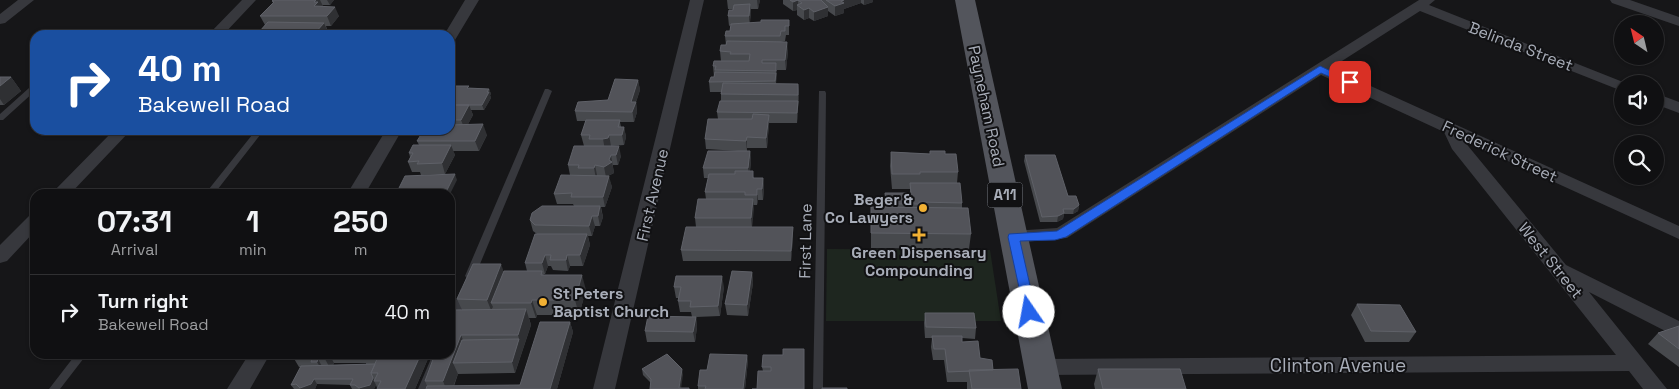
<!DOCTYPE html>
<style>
:root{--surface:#101012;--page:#1e1e20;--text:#f1f3f6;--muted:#9c9d9f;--line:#303032}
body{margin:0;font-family:"Space Grotesk",sans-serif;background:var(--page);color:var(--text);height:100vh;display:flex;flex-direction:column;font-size:19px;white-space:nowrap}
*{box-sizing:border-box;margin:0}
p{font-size:16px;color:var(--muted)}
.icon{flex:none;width:28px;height:28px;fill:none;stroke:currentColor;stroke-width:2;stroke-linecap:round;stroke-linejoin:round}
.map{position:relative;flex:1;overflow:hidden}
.drawer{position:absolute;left:30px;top:189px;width:425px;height:170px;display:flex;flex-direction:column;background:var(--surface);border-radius:15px;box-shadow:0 1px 4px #0004,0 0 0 1px var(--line)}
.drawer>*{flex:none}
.banner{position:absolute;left:30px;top:30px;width:425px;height:105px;border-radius:15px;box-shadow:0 1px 4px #0004,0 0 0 1px var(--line);background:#1a4fa0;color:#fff;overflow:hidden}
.needle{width:32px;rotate:325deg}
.fabs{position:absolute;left:1614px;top:15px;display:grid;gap:10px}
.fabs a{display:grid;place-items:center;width:50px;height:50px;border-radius:50%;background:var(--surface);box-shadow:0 1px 4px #0004,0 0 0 1px var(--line);font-size:25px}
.pin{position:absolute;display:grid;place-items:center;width:42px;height:42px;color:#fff;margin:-21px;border-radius:10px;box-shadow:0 2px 8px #0006}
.me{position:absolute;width:55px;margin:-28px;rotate:348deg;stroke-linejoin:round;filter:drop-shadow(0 0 4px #0008)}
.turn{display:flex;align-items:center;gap:18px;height:105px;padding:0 25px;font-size:22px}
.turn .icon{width:65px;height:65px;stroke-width:2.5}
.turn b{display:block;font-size:35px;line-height:42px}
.eta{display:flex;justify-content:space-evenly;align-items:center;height:85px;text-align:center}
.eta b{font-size:30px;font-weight:800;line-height:35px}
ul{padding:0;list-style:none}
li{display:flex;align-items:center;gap:15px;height:75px;padding:0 25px;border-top:1px solid var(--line)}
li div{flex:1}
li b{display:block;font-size:19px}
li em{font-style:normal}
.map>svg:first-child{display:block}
.green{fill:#1e261f}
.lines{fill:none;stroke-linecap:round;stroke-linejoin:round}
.service{fill:#37383d;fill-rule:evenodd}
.minor{fill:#37383d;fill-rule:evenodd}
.primary{fill:#53555c;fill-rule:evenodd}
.wall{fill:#47494d;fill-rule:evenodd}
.shaded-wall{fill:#2f3033}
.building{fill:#525359;stroke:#5f6168}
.route{fill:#2563eb;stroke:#184099}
.poi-dot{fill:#f2b134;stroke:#111113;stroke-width:2}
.labels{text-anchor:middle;stroke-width:4;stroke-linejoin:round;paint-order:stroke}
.shield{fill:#111113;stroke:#7b7e86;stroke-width:1}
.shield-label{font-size:15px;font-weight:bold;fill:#a8adb8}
.street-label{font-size:16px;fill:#a8adb8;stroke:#111113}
.poi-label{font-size:16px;font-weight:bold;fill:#a8adb8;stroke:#111113;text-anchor:end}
.near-street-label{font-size:19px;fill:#a8adb8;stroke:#111113}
</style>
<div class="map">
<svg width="1679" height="389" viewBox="0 0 1679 389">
<rect width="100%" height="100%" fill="#161618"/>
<path class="green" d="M827,249L990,250L1001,321H826Z"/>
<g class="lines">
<path class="service" d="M29,88H35V91L3,120H0V114Z
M545,89H548L552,91L475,276L473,278H467L465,276Z
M819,91H825L826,93L823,389H813Z
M256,130H264L214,194H205Z
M464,288L467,289L469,292L455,325L454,328L450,329V313L461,289Z
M76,354H87L60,389H49Z
M433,354H443L428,389H418Z"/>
<path class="minor" d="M18,0H34L5,23L0,24V14Z
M242,0H256L223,35H208Z
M465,0H479L455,40L450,41V35H444Z
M690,0H704L615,389H593Z
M1419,0H1435L1429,5L1628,84H1622V90L1617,89L1420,11L1331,68L1679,226V239L1464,141L1566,265L1679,321V338L1589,292L1667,389H1643L1629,371L1041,375L1033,373L1030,367L1033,361L1041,359L1616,355L1452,149L1444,132L1321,75L1067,238L1014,243L1007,242L1005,237L1007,232L1014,231L1057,228Z
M1610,0H1630L1679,17V26L1612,3Z
M1655,93L1679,102V113L1655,104Z
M114,130H131L70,194H51Z
M386,130H402L365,194H347Z
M35,214V231L7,261L0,263V245L29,216Z
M249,354H270L250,389H227Z"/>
<path class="primary" d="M955,0H975L1062,389H1028Z"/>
</g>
<path class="wall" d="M273,0H334L330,5H322L323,6L339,16L331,26H326L328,32L326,35H260L259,32L265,25L260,16L273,3L272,1Z
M727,0H760L758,9H751L750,23L789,20V35H786L785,41L781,42L788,51L786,70H777L776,84H798L799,94L797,123H769L767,148H747V151H750L751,161L750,171L754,178H763L764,188L763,200H758L757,205H753L752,227H793V238L791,261H683L681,250L696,227L695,218L706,199L705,192L708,178H704L703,168L738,151L706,149L705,139L718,119L717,112L721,101V92H710L709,82L714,77L713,66L721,61L720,51L726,45L725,36L730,31L731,25L729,26L728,16L733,9H728Z
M783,0H821L822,1V0H873V2L864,5L861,3L844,9V13L835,16L828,11V16L814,21L809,18L804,20L797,15V10L793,11L783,4Z
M0,77H11L21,91L4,105H0Z
M638,80L640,90L636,102L637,112L634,122H620L621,127H624L626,137L624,145L611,146L621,156L618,165H613V167L614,173L608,176L612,187L605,207H601L603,217L600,226H595L592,236H588L590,245L583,266H570L568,271L553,270L551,266H548L545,274H543L544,275L586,290L579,315H537L536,318H529L531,325L515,373L458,374L454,386L520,385L570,322L573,332L557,389L427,386L425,381L462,310L457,299L504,271H527L525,263L537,234L533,231L530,220L574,206L573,204H557L554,194L580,176L570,175L568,165L591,146H584L581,135L586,121H577L575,111L608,100Z
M470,88L489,89L491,94L490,95L491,98L484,110H471L473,115L468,124L487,135L479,151H453L455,155L445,174L421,175L420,172H412L408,162L410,157L409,153L419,145L417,141L426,133L450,130V96Z
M930,151L958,172L957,183L962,203V208L971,234L969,249L871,248V207H885V193H910V189H892L890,166L891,152L930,154Z
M1025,155L1068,196L1079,205L1078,211L1073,214H1064L1063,219L1057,222H1040L1024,161Z
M752,272L753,283L748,316L727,315L725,304Z
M674,287H724L720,316L696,317L697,327L695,342H647L645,331L692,317L691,312H680L678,301L679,298H676Z
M1357,304L1416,332L1409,342H1365L1351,315Z
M925,313L976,328L975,339L962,338V342L993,370L1021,389H967V382H947L944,360H933L931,347L932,338H925L924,323Z
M1679,326V367L1648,344L1658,333Z
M804,349L757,389L763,371L762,367L783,355Z
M294,354H430L415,389L377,388L376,385L374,389H352L350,385L317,384L315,389H294L291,385L301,367H299L293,357ZM334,363H366V364L333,365Z
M748,360L745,389H698V386L707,370Z
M642,369L683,375L650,389L651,383L643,375Z
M1098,369L1186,389H1095L1094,384Z"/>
<path class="shaded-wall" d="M316,0H320L323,6L320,9L314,6V2Z
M327,0H334L330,5Z
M757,0H760L758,9Z
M798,0V6L797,5V10L793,11V2Z
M844,0H861V3L844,9V13L835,16V6L841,1Z
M864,0H873V2L864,5Z
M750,4L751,14L749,25V16Z
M335,7L339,16L331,26L327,16Z
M828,7V16L814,21V12Z
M809,8V18L804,20V10Z
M324,23L328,32L326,35H316L315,33Z
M787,42L788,51L786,70L785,60Z
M776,63L777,73L776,81Z
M11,77L21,91L4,105L0,99V86Z
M638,80L640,90L636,102L637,112L634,122L631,102Z
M798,84L799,94L798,105Z
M489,89L491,94L490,95L491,98L484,110L482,105Z
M798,101V111L797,123V113Z
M469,105L473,115L465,130L461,120Z
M769,115V125L767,148L766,138Z
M483,124L487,135L479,151L475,141Z
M624,127L626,137L624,145L622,135Z
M609,135L611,146L605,150L603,139Z
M747,137V151L746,141Z
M451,145L455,155L445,174L442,163Z
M619,146L621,156L618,165L616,155Z
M750,151L751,161L749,179L748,168Z
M611,155L614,173L606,177L604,167L609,160Z
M595,165L597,175L596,179L594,168Z
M455,174L457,180L450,194H445Z
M609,176L612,187L605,207L603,197Z
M763,178L764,188L763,200L762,189Z
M757,189L758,200L757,205Z
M753,199L754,209L752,228L751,218Z
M1079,205L1078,211L1073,214L1074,209Z
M600,206L603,217L600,226L598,216Z
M1064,213L1063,219L1057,222L1058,216Z
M592,216L595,226L592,236L589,226Z
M793,227V238L791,261V251Z
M587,234L590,245L583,266L580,255Z
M545,255L548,266L545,274L542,263Z
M567,255L570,266L568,271L566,260Z
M501,264L505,275L491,303L493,307L491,310L487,300Z
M752,272L753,283L748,316L747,305Z
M582,275L586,290L579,315L575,300Z
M722,276L724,287L720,316L718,306Z
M532,300L537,315L536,318L531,303Z
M526,309L531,325L515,373L512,362L519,339L518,335Z
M696,317L697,327L695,342L693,332Z
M570,322L573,332L557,389H550Z
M461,335L467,350L453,363L458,374L452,389H446L443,381Z
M328,354H329L334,363L331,370L325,359Z
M421,354H430L415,389H405Z
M747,355L748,360L745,389H743Z
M318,359L324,370L323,372L317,362Z
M682,369L683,375L681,389H679Z
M373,378L375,381H374L376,385L374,389H359Z
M314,379L317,384L315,389H300V388Z"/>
<path class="building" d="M273,0H316L314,2H318L314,6L335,7L327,16H260L274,2L272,1Z
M790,0H821L828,7L814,12L809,8L804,10L797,5L802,3L798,0L793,2Z
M826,0H844L841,1L844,3L835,6Z
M750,4L749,16H728L729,10H733L734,5Z
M761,20H789V26H785V31H781L780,36H725L726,31H730L731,24L761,22Z
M268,22L324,23L315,33L259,32Z
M727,41L787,42L785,60H762V63H776V71L715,70L716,66H713L714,61H749L750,54H730L731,52L720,51L721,45H726Z
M715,72L776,73L775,81L709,82L711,77H714Z
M0,77H11L0,86Z
M615,79L638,80L631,102H636L632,112L575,111L578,102L608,100Z
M723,83L798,84V95L721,94Z
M456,86H469L467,88L489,89L487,92H489L482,105H450V96Z
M720,101H798L797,113L717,112Z
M450,105H469L461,120H450Z
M753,114L769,115L766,138L747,137L746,141L705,139L708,119H752Z
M586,120H620L618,127H624L622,135H609L608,138L603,139H589L590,135H581Z
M483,124L475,141H417L422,133H426L428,130H450V125Z
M413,145H451L442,163L417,164L419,161L408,162L413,153H409Z
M574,146H619L616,155H611L609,160L612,162L604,167L595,165L594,168H578L579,165H568Z
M708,151H750L748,168H703Z
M930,151H945V154H956L958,172H920V174H892L891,152L930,154Z
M1025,155H1055L1068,196H1076L1079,205L1074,209H1063L1064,213L1058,216L1042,217Z
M735,171H753V178H763L762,189H757V195H745V192H705L709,174H735Z
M455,174L445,194H396L405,176Z
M561,175L609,176L603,197H571L572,193L554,194Z
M910,183H960L962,203L919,202V204H886L885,193H911Z
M698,199H753L751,218H695Z
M542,206H600L598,216H592L589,226L535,225L530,220L532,213Z
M871,207L968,208L971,234L871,233Z
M686,227H793L791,251L681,250Z
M535,234H587L580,255H567L566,260H550L551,255H545L542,263H525Z
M473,264H501L487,300L457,299Z
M504,271H542L541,275H582L575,300H532L531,303H491Z
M732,271L752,272L747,305L725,304Z
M676,276H722L718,306L690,307L691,301H678L681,287H674Z
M1357,304L1400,305L1416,332L1371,331Z
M526,309L518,335H461L443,381H425L435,354H450V315L452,310Z
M925,313H974L976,328L926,327Z
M648,316L696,317L693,332L645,331Z
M540,322H570L550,389H426L427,386L520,385Z
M1679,326V349L1658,333Z
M932,336H962V342L978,341L980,358L992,360L993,370L948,372L945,349H934Z
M519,339L512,362L453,363L462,340Z
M783,349H804V389H752H757L758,371H771V367H762L763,355H783Z
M294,354H328L325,359H318L317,362H311L313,357H293Z
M366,354H421L405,389H377L381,381H374L378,373H371L377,359H363Z
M667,354L682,369L679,388H689V389H650L651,379L642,369Z
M710,354L747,355L743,389H705L706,386H698L700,370H707Z
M375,364L371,373L373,378L370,385L359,388L355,385H350L353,379H314L311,384L300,388L296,384L291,385L301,366Z
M1018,369L1021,389H972L969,370Z
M1098,369H1180L1186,389H1103Z
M822,388H847V389H822Z"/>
<path class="route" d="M1320,66L1355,82L1353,84H1346L1321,73L1066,237L1055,240L1020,241L1036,312L1034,315H1025L1008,237L1009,234L1057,231Z"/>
<g class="poi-dot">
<circle cx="923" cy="208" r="5"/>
<path d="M916.5 227.5h5v5h5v5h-5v5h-5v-5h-5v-5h5z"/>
<circle cx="543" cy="302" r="5"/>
</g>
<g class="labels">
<rect class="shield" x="987.5" y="182.5" width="35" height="25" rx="4"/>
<g class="shield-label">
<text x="1005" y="200">A11</text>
</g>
<g class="street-label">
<text transform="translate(1521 46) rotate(21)" y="6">Belinda Street</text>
<text transform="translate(987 106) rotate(78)" y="6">Payneham Road</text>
<text transform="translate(1500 151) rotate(25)" y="6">Frederick Street</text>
<text transform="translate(652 195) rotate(-77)" y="6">First Avenue</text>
<text transform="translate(805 241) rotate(-89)" y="6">First Lane</text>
<text transform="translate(1551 260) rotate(51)" y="6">West Street</text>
</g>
<g class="poi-label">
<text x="913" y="205">Beger &amp;<tspan x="913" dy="18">Co Lawyers</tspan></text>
<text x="919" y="258" text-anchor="middle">Green Dispensary<tspan x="919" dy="18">Compounding</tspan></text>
<text x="553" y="299" text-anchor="start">St Peters<tspan x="553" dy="18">Baptist Church</tspan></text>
</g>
<g class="near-street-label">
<text x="1338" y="372">Clinton Avenue</text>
</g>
</g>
</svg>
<div class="fabs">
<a><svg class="needle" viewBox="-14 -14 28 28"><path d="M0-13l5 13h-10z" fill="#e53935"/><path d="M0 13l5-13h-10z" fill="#9c9d9f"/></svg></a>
<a><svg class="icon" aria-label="sound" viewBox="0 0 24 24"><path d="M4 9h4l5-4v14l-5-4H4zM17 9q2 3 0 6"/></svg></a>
<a><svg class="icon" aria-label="search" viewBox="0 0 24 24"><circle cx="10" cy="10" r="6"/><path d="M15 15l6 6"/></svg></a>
</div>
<div class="pin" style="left:1350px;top:82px;background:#d93025"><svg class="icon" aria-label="arrive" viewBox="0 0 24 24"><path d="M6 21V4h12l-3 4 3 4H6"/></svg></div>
<svg class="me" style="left:1029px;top:312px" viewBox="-20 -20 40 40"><circle r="19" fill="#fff"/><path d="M0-13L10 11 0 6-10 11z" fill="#2563eb"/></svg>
<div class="banner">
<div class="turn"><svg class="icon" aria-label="right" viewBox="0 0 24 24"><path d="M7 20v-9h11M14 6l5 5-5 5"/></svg><div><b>40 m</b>Bakewell Road</div></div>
</div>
<section class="drawer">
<div class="eta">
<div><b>07:31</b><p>Arrival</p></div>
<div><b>1</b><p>min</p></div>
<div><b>250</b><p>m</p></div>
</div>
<ul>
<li><svg class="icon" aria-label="right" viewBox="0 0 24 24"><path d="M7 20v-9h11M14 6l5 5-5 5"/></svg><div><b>Turn right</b><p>Bakewell Road</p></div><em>40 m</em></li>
</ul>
</section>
</div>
